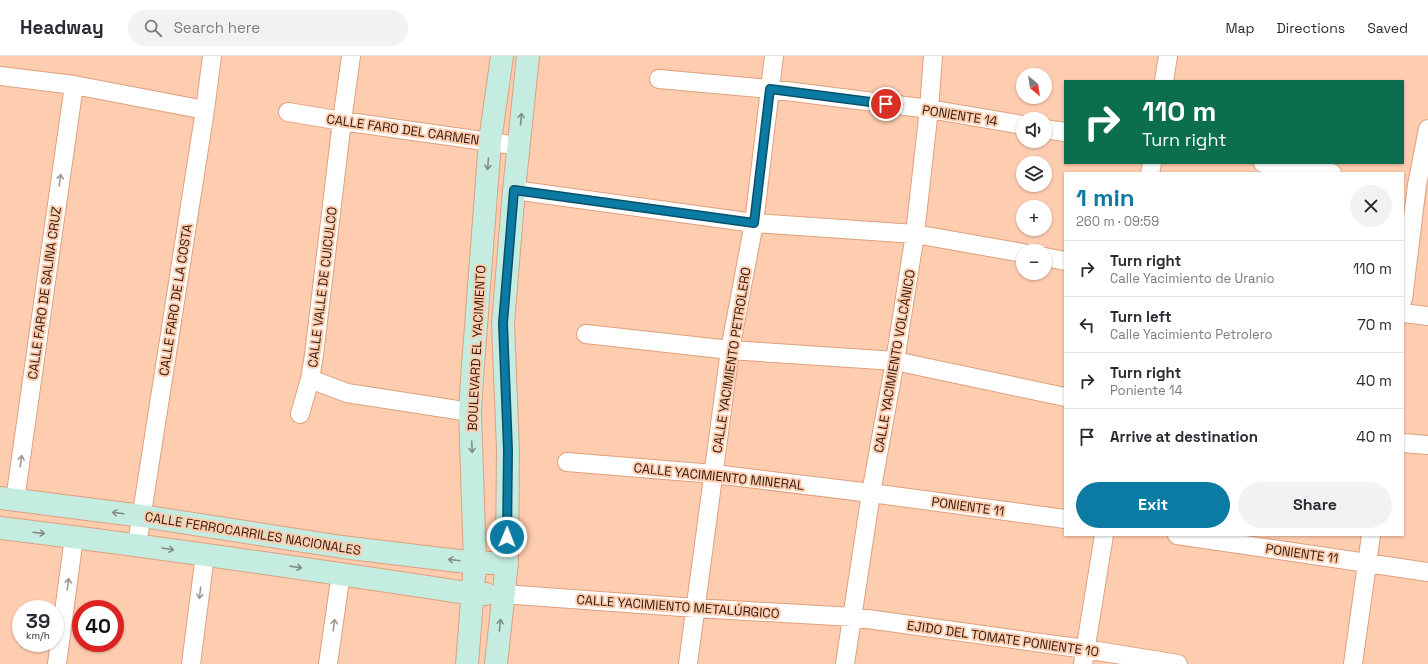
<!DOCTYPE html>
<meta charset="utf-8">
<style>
:root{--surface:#fff;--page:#f2f2f3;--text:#2b2b33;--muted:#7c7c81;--line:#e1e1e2;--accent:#0c7ba4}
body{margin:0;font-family:"Space Grotesk",sans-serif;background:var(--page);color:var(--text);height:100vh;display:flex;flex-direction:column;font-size:15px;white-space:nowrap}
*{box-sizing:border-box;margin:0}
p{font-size:13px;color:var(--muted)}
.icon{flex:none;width:22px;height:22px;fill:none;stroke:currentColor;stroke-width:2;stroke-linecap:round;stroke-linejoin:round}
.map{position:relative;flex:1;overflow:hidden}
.details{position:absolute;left:1064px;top:116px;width:340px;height:364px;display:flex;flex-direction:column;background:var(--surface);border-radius:0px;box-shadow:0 1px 3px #0004}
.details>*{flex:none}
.hud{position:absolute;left:1064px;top:24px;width:340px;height:84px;border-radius:0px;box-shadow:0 1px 3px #0004;background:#0b6e4f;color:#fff;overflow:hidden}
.needle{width:26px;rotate:150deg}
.tools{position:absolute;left:1016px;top:12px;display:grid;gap:8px}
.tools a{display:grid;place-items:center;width:36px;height:36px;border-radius:50%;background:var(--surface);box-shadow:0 1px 3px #0004;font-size:20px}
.speed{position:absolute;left:12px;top:544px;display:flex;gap:8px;font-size:20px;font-weight:700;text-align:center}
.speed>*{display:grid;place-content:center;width:52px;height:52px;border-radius:50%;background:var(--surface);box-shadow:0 1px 3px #0004;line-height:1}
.speed small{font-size:10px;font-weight:400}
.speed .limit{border:6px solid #d22;background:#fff;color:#111}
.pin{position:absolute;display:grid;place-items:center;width:34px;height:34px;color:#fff;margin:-17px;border:2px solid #fff;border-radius:50%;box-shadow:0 1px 4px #0007}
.me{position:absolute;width:44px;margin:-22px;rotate:1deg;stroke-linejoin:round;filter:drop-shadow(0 0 3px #0008)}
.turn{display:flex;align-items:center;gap:14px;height:84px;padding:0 12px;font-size:18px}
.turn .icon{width:52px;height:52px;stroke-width:2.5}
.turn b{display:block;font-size:28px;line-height:34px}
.round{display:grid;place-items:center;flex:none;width:42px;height:42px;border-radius:21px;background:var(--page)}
.headline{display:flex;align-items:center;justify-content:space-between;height:68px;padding:0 12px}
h1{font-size:24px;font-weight:700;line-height:30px;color:var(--accent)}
.cta{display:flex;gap:8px;margin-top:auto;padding:8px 12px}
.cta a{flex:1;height:46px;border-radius:24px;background:var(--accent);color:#fff;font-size:16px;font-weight:700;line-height:46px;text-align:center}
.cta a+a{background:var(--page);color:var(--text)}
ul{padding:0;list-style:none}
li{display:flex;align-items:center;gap:12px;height:56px;padding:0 12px;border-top:1px solid var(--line)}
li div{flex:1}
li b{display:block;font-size:15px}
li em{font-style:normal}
header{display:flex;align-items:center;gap:24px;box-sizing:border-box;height:56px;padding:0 20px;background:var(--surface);border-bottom:1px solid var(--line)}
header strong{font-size:19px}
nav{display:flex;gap:22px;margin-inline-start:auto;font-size:14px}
.search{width:280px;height:36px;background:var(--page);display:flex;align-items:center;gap:10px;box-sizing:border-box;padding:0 14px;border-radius:22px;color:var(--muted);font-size:15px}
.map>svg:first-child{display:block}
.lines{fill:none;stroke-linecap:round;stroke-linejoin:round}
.street-casing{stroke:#dea17e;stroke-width:20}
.secondary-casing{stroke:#dea17e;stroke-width:24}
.street{stroke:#fff;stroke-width:18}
.secondary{stroke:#c4ece1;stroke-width:22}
.oneway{stroke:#828e81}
.oneway2{stroke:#a29892}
.route-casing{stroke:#08506b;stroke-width:10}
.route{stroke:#0c7ba4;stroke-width:7}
.labels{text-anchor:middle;stroke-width:4;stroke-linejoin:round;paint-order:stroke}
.street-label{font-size:13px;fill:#311a0c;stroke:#feccaf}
</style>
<header>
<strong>Headway</strong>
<div class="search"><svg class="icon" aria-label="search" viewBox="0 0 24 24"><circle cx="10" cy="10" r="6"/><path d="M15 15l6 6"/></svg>Search here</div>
<nav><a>Map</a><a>Directions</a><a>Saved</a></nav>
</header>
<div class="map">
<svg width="1428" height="608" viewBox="0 0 1428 608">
<rect width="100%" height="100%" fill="#feccaf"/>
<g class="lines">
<g class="street-casing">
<path id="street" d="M0,20L74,29L205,54
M659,23L770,33L929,53L1023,69
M1164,25L1168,0
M288,56L342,65L519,90
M1045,73L1065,76
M1263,107L1332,117
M1150,117L1152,107
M514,134L754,167L915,178L1023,197
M1045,201L1065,205
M1403,243L1417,129L1428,73
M1403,257L1428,260
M586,278L730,294L895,305L1065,341
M310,323L347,337L470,356
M300,358L310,323L314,299L342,65L351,0
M1403,387L1428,389
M567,406L714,418L871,437L1065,463
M15,444L74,29
M1177,479L1428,516
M137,489L205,54L212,0
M503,538L696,552L853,561L1085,593L1178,608
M57,608L74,481
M191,608L205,499
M328,608L341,517
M688,608L730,294L754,167L774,0
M845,608L871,437L895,305L915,178L929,53L933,0
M1083,608L1104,479
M1353,608L1371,479"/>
</g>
<g class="secondary-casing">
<path id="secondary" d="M0,442L142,460L342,491L475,507H507
M0,472C158,491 315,514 473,538H486
M467,608L475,507L470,356L472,323L490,85L502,0
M496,608L507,507L508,394L503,267L514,134L528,0"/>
</g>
<use href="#street" class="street"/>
<use href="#secondary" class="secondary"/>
</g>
<defs><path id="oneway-shaft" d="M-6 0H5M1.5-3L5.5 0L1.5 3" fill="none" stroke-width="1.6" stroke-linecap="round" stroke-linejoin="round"/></defs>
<g class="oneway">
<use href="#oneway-shaft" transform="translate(521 63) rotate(-85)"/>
<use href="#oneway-shaft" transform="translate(488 108) rotate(94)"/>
<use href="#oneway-shaft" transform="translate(472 391) rotate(87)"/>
<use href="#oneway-shaft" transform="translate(118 457) rotate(-173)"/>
<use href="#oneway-shaft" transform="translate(39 477) rotate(7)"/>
<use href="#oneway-shaft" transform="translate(168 493) rotate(9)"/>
<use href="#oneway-shaft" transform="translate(454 504) rotate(-173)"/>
<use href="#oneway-shaft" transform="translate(296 511) rotate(8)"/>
<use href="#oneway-shaft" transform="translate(500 569) rotate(-84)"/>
</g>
<g class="oneway2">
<use href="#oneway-shaft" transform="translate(60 124) rotate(-82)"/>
<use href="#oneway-shaft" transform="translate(21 405) rotate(-82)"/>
<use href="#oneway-shaft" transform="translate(68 528) rotate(-82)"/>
<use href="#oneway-shaft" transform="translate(200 537) rotate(97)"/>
<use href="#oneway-shaft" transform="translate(334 569) rotate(-82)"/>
</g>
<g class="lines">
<g class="route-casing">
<path id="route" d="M507,481L508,394L503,267L514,134L754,167L770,33L886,48"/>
</g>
<use href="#route" class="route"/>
</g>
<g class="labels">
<g class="street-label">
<text transform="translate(960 59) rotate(9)" y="5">PONIENTE 14</text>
<text transform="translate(403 73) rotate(8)" y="5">CALLE FARO DEL CARMEN</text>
<text transform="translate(322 231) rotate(-83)" y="5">CALLE VALLE DE CUICULCO</text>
<text transform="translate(44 237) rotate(-82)" y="5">CALLE FARO DE SALINA CRUZ</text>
<text transform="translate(175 244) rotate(-81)" y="5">CALLE FARO DE LA COSTA</text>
<text transform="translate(476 292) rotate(-87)" y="5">BOULEVARD EL YACIMIENTO</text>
<text transform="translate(731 304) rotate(-81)" y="5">CALLE YACIMIENTO PETROLERO</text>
<text transform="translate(894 305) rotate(-80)" y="5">CALLE YACIMIENTO VOLCÁNICO</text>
<text transform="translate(719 420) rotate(6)" y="5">CALLE YACIMIENTO MINERAL</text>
<text transform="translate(968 450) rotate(8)" y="5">PONIENTE 11</text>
<text transform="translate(253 477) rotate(9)" y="5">CALLE FERROCARRILES NACIONALES</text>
<text transform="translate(1302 497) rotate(8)" y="5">PONIENTE 11</text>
<text transform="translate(678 550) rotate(4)" y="5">CALLE YACIMIENTO METALÚRGICO</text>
<text transform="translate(1003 582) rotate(8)" y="5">EJIDO DEL TOMATE PONIENTE 10</text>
</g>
</g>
</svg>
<div class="tools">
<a><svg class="needle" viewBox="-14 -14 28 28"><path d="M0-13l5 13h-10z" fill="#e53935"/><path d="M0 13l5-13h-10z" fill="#7c7c81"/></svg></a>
<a><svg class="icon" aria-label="sound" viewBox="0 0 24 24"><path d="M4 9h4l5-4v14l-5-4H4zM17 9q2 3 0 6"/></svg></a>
<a><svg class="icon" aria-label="layers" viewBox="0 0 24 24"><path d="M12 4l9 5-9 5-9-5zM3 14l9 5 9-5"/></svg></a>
<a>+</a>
<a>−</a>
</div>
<div class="speed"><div>39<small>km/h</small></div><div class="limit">40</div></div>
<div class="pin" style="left:886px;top:48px;background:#d93025"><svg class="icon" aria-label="arrive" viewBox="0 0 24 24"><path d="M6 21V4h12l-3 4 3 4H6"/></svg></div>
<svg class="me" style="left:507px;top:481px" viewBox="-20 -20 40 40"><circle r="17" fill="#0c7ba4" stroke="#fff" stroke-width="3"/><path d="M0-11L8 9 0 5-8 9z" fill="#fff"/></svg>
<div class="hud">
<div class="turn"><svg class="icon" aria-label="right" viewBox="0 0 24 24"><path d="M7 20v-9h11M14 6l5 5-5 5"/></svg><div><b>110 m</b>Turn right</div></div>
</div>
<section class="details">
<div class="headline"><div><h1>1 min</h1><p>260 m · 09:59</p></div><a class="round"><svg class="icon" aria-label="close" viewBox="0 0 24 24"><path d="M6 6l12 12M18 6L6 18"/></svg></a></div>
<ul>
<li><svg class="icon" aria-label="right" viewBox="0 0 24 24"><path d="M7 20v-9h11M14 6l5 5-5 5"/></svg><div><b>Turn right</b><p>Calle Yacimiento de Uranio</p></div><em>110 m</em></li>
<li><svg class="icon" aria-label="left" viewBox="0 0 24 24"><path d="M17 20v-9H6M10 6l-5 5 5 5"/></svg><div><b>Turn left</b><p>Calle Yacimiento Petrolero</p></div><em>70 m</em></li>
<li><svg class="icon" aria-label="right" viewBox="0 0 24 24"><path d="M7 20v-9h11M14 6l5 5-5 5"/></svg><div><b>Turn right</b><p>Poniente 14</p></div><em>40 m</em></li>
<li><svg class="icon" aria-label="arrive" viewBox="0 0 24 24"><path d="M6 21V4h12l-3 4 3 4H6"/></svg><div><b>Arrive at destination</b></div><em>40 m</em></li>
</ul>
<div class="cta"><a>Exit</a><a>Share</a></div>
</section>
</div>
